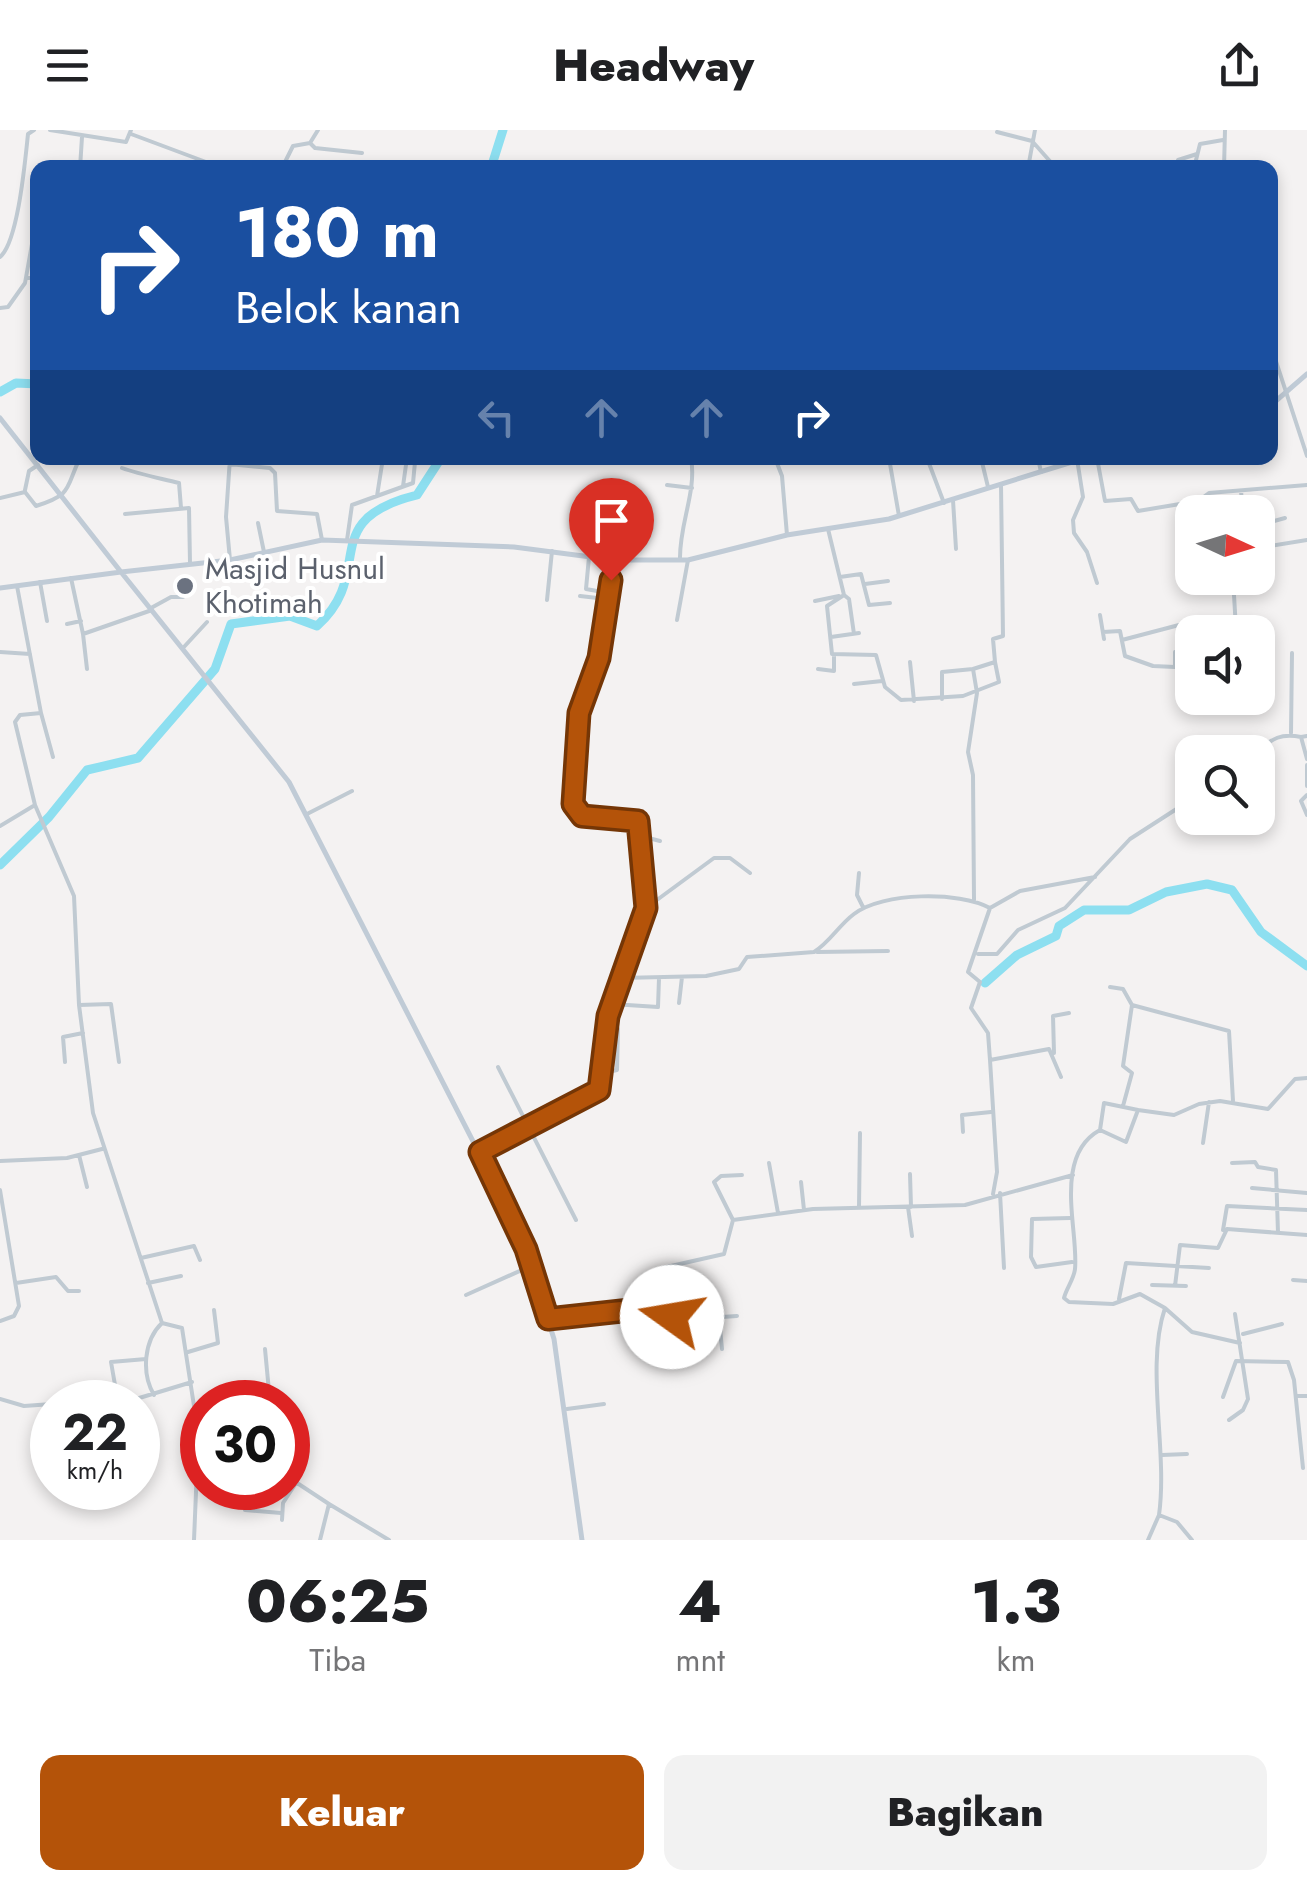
<!DOCTYPE html>
<html lang="id">
<style>
:root{--surface:#fff;--page:#f2f2f2;--text:#202124;--muted:#757577;--accent:#b45309}
body{margin:0;font-family:Jost,sans-serif;background:var(--page);color:var(--text);height:100vh;display:flex;flex-direction:column;font-size:38px;white-space:nowrap}
*{box-sizing:border-box;margin:0}
p{font-size:32px;color:var(--muted)}
.icon{flex:none;width:55px;height:55px;fill:none;stroke:currentColor;stroke-width:2;stroke-linecap:round;stroke-linejoin:round}
.map{position:relative;height:1410px;overflow:hidden}
.side{display:flex;flex-direction:column;background:var(--surface);flex:1}
.side>*{flex:none}
.hud{position:absolute;left:30px;top:30px;width:1248px;height:305px;border-radius:20px;box-shadow:0 5px 15px #0003;background:#1a4fa0;color:#fff;overflow:hidden}
.needle{width:65px;rotate:94deg}
.buttons{position:absolute;left:1175px;top:365px;display:grid;gap:20px}
.buttons a{display:grid;place-items:center;width:100px;height:100px;border-radius:20px;background:var(--surface);box-shadow:0 5px 15px #0003;font-size:50px}
.speed{position:absolute;left:30px;top:1250px;display:flex;gap:20px;font-size:50px;font-weight:700;text-align:center}
.speed>*{display:grid;place-content:center;width:130px;height:130px;border-radius:50%;background:var(--surface);box-shadow:0 5px 15px #0003;line-height:1}
.speed small{font-size:25px;font-weight:400}
.speed .limit{border:15px solid #d22;background:#fff;color:#111}
.pin{position:absolute;display:grid;place-items:center;width:85px;height:85px;color:#fff;margin:-102px -42px;border-radius:50% 50% 50% 0;rotate:-45deg;box-shadow:0 0 10px #0007}
.pin .icon{rotate:45deg}
.me{position:absolute;width:110px;margin:-55px;rotate:283deg;stroke-linejoin:round;filter:drop-shadow(0 0 8px #0008)}
.turn{display:flex;align-items:center;gap:35px;height:210px;padding:0 40px;font-size:45px}
.turn .icon{width:130px;height:130px;stroke-width:2.5}
.turn b{display:block;font-size:70px;line-height:85px}
.lanes{display:flex;align-items:center;height:95px;padding:0 40px;background:#0003;justify-content:center;gap:50px;direction:ltr}
.lanes .off{opacity:.35}
.eta{display:flex;justify-content:space-evenly;align-items:center;height:170px;text-align:center}
.eta b{font-size:60px;font-weight:800;line-height:70px}
.primary-button{display:flex;gap:20px;margin-top:auto;padding:20px 40px}
.primary-button a{flex:1;height:115px;border-radius:20px;background:var(--accent);color:#fff;font-size:40px;font-weight:800;line-height:115px;text-align:center}
.primary-button a+a{background:var(--page);color:var(--text)}
header{display:flex;justify-content:space-between;align-items:center;height:130px;padding:0 40px;background:var(--surface);font-size:45px;font-weight:800}
.map>svg:first-child{display:block}
.lines{fill:none;stroke-linecap:round;stroke-linejoin:round}
.river{stroke:#8ddff0;stroke-width:9}
.street{stroke:#c0cad2;stroke-width:4}
.secondary{stroke:#c0cbd6;stroke-width:5}
.route-casing{stroke:#753606;stroke-width:25}
.route{stroke:#b45309;stroke-width:18}
.worship-dot{fill:#6b7280;stroke:#fff;stroke-width:4}
.labels{text-anchor:middle;stroke-width:8;stroke-linejoin:round;paint-order:stroke}
.worship-label{font-size:30px;fill:#5b616d;stroke:#fff;text-anchor:start}
</style>
<header><svg class="icon" aria-label="menu" viewBox="0 0 24 24"><path d="M4 6h16M4 12h16M4 18h16"/></svg>Headway<svg class="icon" aria-label="share" viewBox="0 0 24 24"><path d="M12 15V3M7 8l5-5 5 5M5 13v7h14v-7"/></svg></header>
<div class="map">
<svg width="1307" height="1410" viewBox="0 0 1307 1410">
<rect width="100%" height="100%" fill="#f4f2f2"/>
<g class="lines">
<path class="river" d="M491,38L503,0
M0,262L16,253L38,254
M0,735L49,687L87,640L138,628L215,539L231,494L290,486L317,496C377,442 315,390 417,365L441,328
M985,853L1017,825L1056,806L1059,796L1084,780H1129L1166,762L1207,754L1232,760L1261,802L1307,836"/>
<path class="street" d="M50,0L126,12L131,0
M318,0L310,13L315,18L362,23
M997,2L1032,11L1056,38
M131,4L222,38
M80,38L82,7
M282,38L293,16L310,13
M1028,38L1035,0
M1179,38L1178,30L1197,24
M1194,38L1200,14L1223,10
M1224,38L1225,0
M0,127C18,112 25,32 28,4L34,0
M26,148H38
M0,178L8,177L25,153L34,103
M1270,213L1307,326
M230,328L226,387L230,430
M775,328L782,346L787,405
M889,328L899,386
M927,328L944,373
M981,328L988,357
M1038,328L1041,342
M1097,328L1105,371L1131,369L1138,381L1198,371L1209,363L1307,355
M1077,329L1083,367L1073,390L1074,403L1087,422L1097,453
M229,334L270,338L275,343L277,381L317,384L322,410
M122,338C138,344 159,348 179,353L181,378
M667,355L692,358
M403,356L407,328
M25,360L29,341L38,335
M1241,361L1243,382
M377,366L383,328
M0,368L25,362L36,376C74,364 65,358 80,328
M953,370L956,419
M125,384L189,378L190,433
M258,393L264,422
M828,399L844,465L849,469L854,504
M347,410L352,375L413,353L415,332L422,328
M1271,414L1267,393L1285,388
M1258,418L1307,410
M589,427L586,459L608,463
M614,430L604,509L579,583L573,674L582,685L636,690L640,694L646,778L622,848
M680,430C679,394 697,362 691,328
M840,447L861,444L869,475L890,473
M71,448L83,504L152,480
M40,452L47,491
M865,454L888,451
M17,456L41,583L20,585L15,592L35,675L74,766L79,875L93,983L162,1193L182,1198L202,1328L197,1338L194,1410
M844,465L827,476L832,524L876,525L885,557L901,570L963,566L999,552L995,532
M580,466L606,469
M547,470L552,421
M815,471L839,466
M151,478L171,467H183
M1100,485L1104,509
M677,490L688,430
M67,494L81,491
M1103,502L1120,501L1125,526L1153,536L1175,537V522L1189,520L1192,507
M1224,502L1236,499L1233,448
M83,504L87,539
M831,507L859,503
M1122,510L1179,495L1182,508L1192,507
M183,518L207,492
M0,522L30,524
M910,532L914,571
M818,539L834,541V525
M854,554L882,551
M942,569V542L973,539
M41,583L53,627
M1291,603L1292,523
M1307,606L1301,607L1307,629
M1256,622C1273,608 1281,603 1301,607
M1307,635V656
M1307,665L1301,671L1307,685
M307,684L352,661
M0,696L35,675
M641,706L660,711
M859,743L857,765L863,777
M974,770L973,645L968,622L977,563L973,539L995,532L993,509L1003,506L1001,355
M646,778L714,728H730L750,743
M990,778L968,842L980,852L971,878L988,903L990,930L1049,919L1061,947
M990,778L1020,761L1095,747
M817,822L888,821
M978,824H997L1018,800L1065,778L1130,709L1192,669
M1110,857L1123,859L1132,875L1123,936L1132,943L1123,976
M679,873L682,847
M612,874L658,877L659,848
M79,875L111,874L119,932
M1132,875L1229,901L1233,971
M1054,923L1053,886L1069,883
M990,930L997,1042L993,1064
M65,932L63,907L83,903
M498,937L576,1090
M604,943L617,940L618,899
M1138,980L1104,973L1100,1000C1052,1026 1079,1102 1075,1139C1074,1149 1066,1159 1064,1168L1069,1172L1113,1174L1140,1164L1165,1178C1145,1237 1168,1321 1159,1385L1177,1392L1192,1410
M1100,1000L1126,1012L1138,980L1174,985L1199,974L1220,971L1268,979L1295,949L1307,948
M963,1002L962,985L991,982
M1203,1013L1209,972
M480,1021L599,961L608,886L622,848L706,846L739,839L747,827L814,822C830,812 839,795 854,784C883,762 959,761 990,778
M79,1025L87,1057
M0,1031L67,1028L102,1019
M769,1033L778,1083
M1232,1033L1255,1032L1258,1037L1276,1040L1278,1103
M910,1044L911,1077
M801,1052L804,1080
M1252,1058L1307,1063
M0,1060L19,1176L14,1186L0,1191
M1000,1063L1004,1138
M859,1077L860,1003
M908,1077L912,1106
M1070,1088L1032,1089L1031,1127L1036,1137L1072,1132
M733,1090L714,1052L721,1046L742,1045
M1223,1100L1227,1076L1307,1080
M141,1128L194,1116L200,1130
M1293,1150L1307,1151
M16,1153L56,1147L68,1161H79
M148,1153L181,1146
M1152,1155L1186,1156
M1175,1156L1180,1115L1218,1118L1227,1099L1307,1105
M466,1165L533,1135
M662,1168L676,1190L737,1186
M1119,1169L1126,1133L1209,1138
M1165,1178L1192,1202L1240,1213
M719,1188L722,1219
M549,1189L656,1174L662,1168V1138L724,1124L733,1090L813,1079L965,1075L1073,1045
M691,1202L719,1199
M1243,1204L1282,1194
M265,1219L270,1272
M188,1222L218,1213L214,1180
M154,1265C141,1243 144,1210 162,1193
M1296,1266H1307
M1223,1267L1236,1231L1288,1232L1294,1250L1303,1338
M0,1269L24,1276L52,1274
M63,1272L114,1269
M118,1272L111,1232L146,1229
M126,1272L192,1252
M567,1279L604,1274
M1229,1290L1243,1280L1248,1269L1235,1184
M1162,1325L1187,1324
M288,1347L329,1374
M245,1380L281,1383
M282,1390L283,1373L296,1353
M320,1410L329,1374L389,1410
M1148,1410L1159,1385"/>
<path class="secondary" d="M1270,276L1307,244
M0,288L121,442L230,430L322,410L514,417L614,430H688L787,405L889,389L1085,328
M0,458L121,442L289,652L521,1105L554,1209L582,1410"/>
</g>
<g class="lines">
<g class="route-casing">
<path id="route" d="M611,450L599,528L579,583L573,674L582,686L638,691L646,778L608,886L599,960L480,1022L526,1119L548,1189L640,1179L662,1168L672,1187"/>
</g>
<use href="#route" class="route"/>
</g>
<circle class="worship-dot" cx="185" cy="456" r="10"/>
<g class="labels">
<g class="worship-label">
<text x="205" y="449">Masjid Husnul<tspan x="205" dy="34">Khotimah</tspan></text>
</g>
</g>
</svg>
<div class="buttons">
<a><svg class="needle" viewBox="-14 -14 28 28"><path d="M0-13l5 13h-10z" fill="#e53935"/><path d="M0 13l5-13h-10z" fill="#757577"/></svg></a>
<a><svg class="icon" aria-label="sound" viewBox="0 0 24 24"><path d="M4 9h4l5-4v14l-5-4H4zM17 9q2 3 0 6"/></svg></a>
<a><svg class="icon" aria-label="search" viewBox="0 0 24 24"><circle cx="10" cy="10" r="6"/><path d="M15 15l6 6"/></svg></a>
</div>
<div class="speed"><div>22<small>km/h</small></div><div class="limit">30</div></div>
<div class="pin" style="left:611px;top:450px;background:#d93025"><svg class="icon" aria-label="arrive" viewBox="0 0 24 24"><path d="M6 21V4h12l-3 4 3 4H6"/></svg></div>
<svg class="me" style="left:672px;top:1187px" viewBox="-20 -20 40 40"><circle r="19" fill="#fff"/><path d="M0-13L10 11 0 6-10 11z" fill="#b45309"/></svg>
<div class="hud">
<div class="turn"><svg class="icon" aria-label="right" viewBox="0 0 24 24"><path d="M7 20v-9h11M14 6l5 5-5 5"/></svg><div><b>180 m</b>Belok kanan</div></div>
<div class="lanes"><svg class="icon off" aria-label="left" viewBox="0 0 24 24"><path d="M17 20v-9H6M10 6l-5 5 5 5"/></svg><svg class="icon off" aria-label="ahead" viewBox="0 0 24 24"><path d="M12 20V5M6 11l6-6 6 6"/></svg><svg class="icon off" aria-label="ahead" viewBox="0 0 24 24"><path d="M12 20V5M6 11l6-6 6 6"/></svg><svg class="icon" aria-label="right" viewBox="0 0 24 24"><path d="M7 20v-9h11M14 6l5 5-5 5"/></svg></div>
</div>
</div>
<section class="side">
<div class="eta">
<div><b>06:25</b><p>Tiba</p></div>
<div><b>4</b><p>mnt</p></div>
<div><b>1.3</b><p>km</p></div>
</div>
<div class="primary-button"><a>Keluar</a><a>Bagikan</a></div>
</section>
